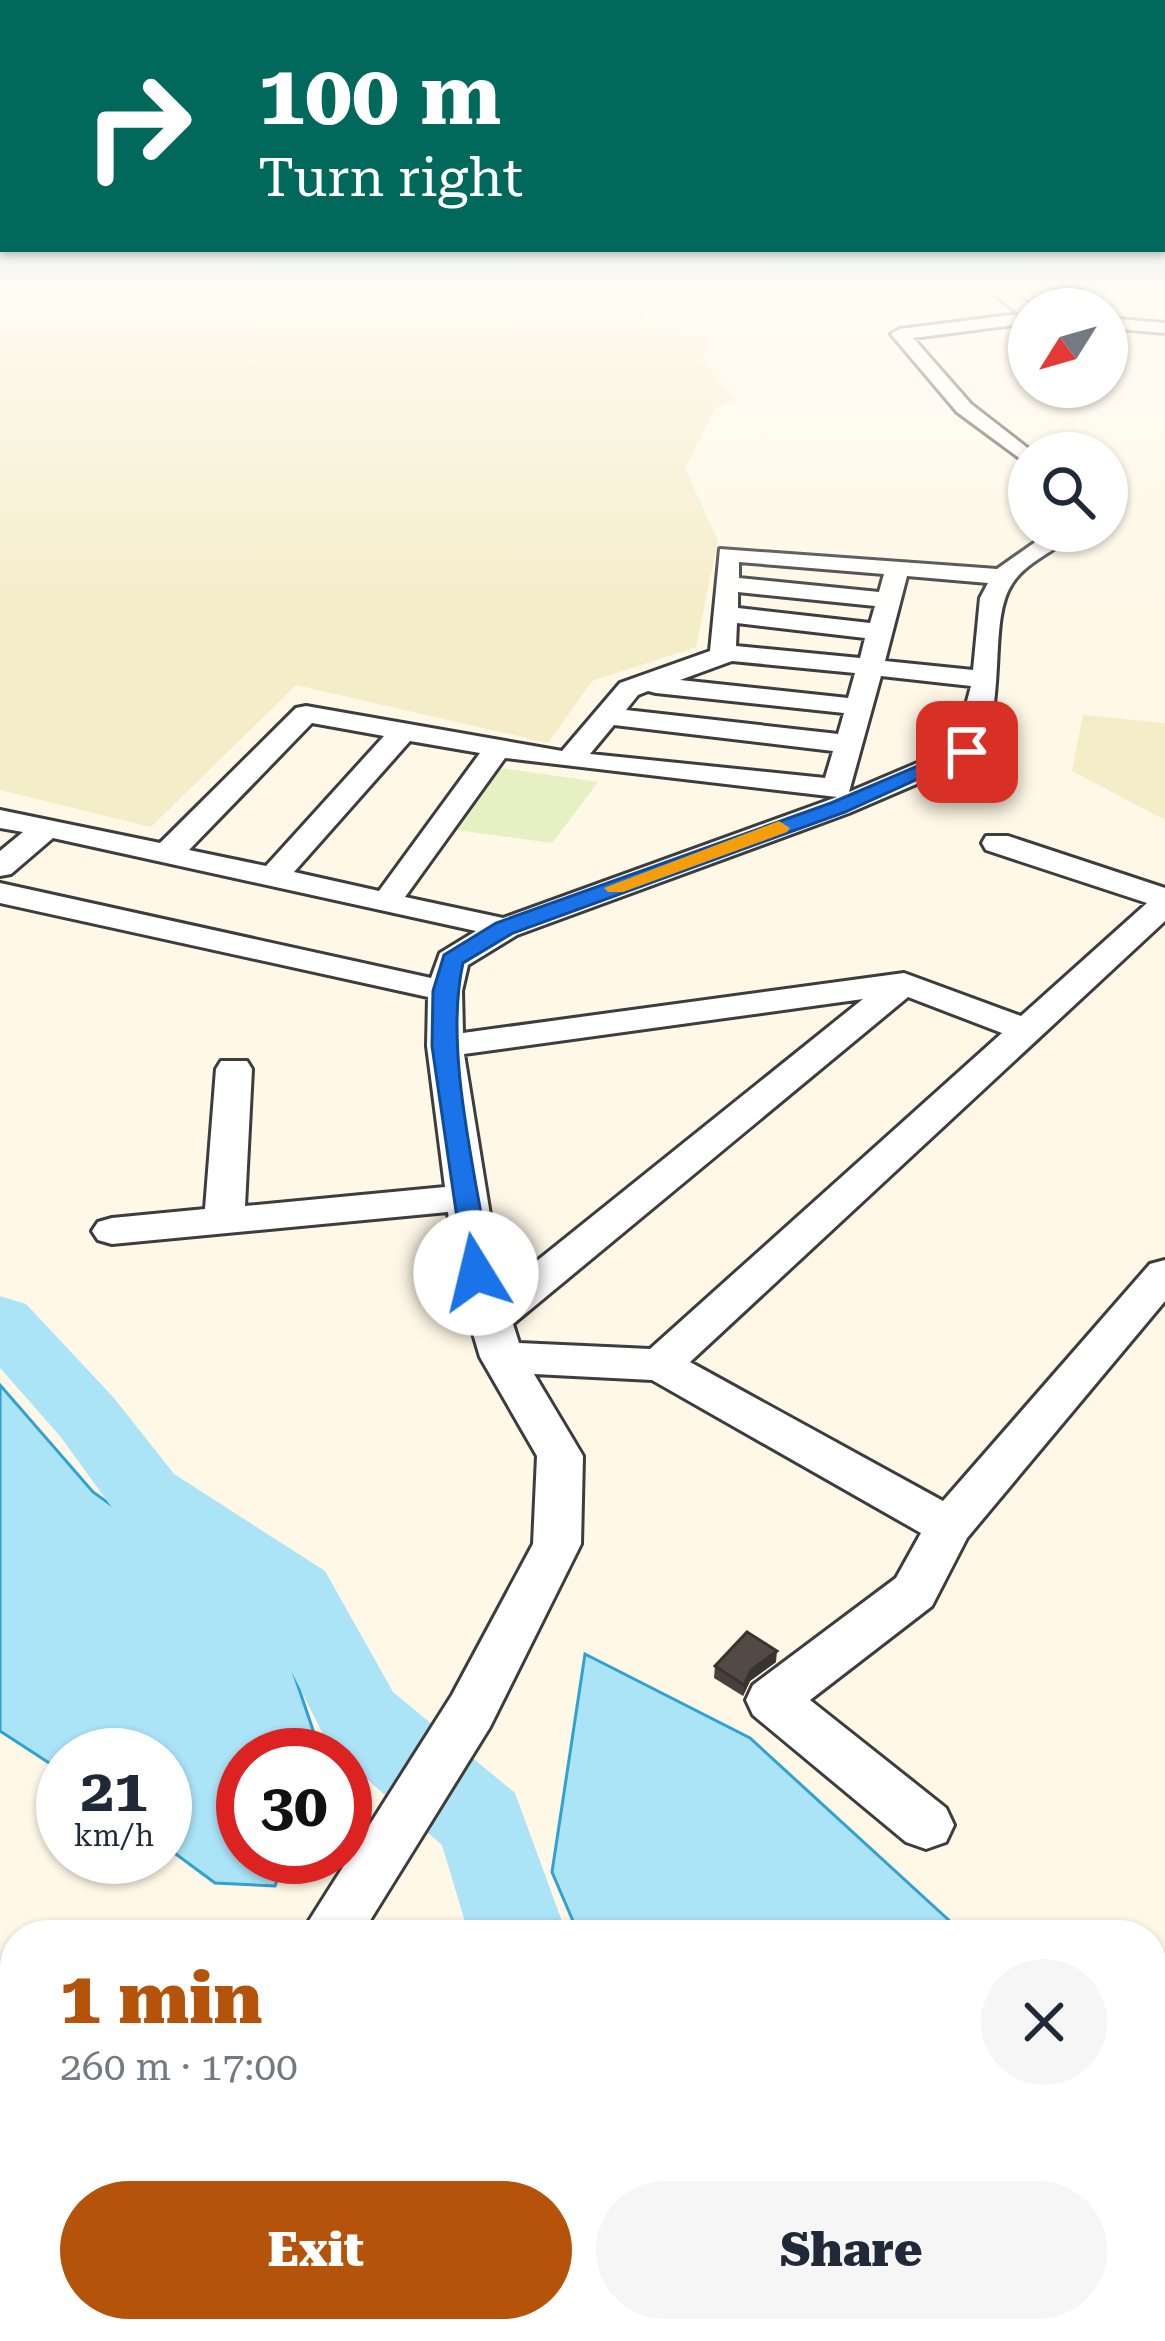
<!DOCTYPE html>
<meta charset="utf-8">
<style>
:root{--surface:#fff;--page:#f6f6f7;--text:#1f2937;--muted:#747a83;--accent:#b45309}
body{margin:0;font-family:"Roboto Serif",serif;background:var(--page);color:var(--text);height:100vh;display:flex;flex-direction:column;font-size:45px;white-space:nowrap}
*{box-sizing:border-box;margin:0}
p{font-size:39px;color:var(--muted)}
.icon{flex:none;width:66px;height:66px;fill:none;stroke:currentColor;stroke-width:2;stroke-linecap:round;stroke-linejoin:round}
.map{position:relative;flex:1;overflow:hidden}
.drawer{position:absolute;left:0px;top:1920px;width:1167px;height:423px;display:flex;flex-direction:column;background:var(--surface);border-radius:48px 48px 0 0;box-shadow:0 3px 9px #0004}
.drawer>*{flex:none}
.hud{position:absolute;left:0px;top:0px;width:1167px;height:252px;box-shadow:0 3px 9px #0004;background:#00695c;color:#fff;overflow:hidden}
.needle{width:78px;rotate:233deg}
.tools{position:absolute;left:1008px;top:288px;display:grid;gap:24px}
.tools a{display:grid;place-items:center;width:120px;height:120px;border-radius:50%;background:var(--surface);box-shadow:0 3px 9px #0004;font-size:60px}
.speed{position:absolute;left:36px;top:1728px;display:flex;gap:24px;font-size:60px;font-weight:700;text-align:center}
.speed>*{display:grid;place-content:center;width:156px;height:156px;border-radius:50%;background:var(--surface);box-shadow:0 3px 9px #0004;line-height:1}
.speed small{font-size:30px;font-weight:400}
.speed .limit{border:18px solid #d22;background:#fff;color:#111}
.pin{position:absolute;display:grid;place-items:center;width:102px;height:102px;color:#fff;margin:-51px;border-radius:24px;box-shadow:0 6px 18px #0006}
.me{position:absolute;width:132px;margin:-66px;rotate:351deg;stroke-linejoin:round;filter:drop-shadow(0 0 9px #0008)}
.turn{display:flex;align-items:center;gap:42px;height:252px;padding:0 60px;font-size:54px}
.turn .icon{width:156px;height:156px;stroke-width:2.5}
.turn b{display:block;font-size:84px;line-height:102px}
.round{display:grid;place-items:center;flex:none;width:126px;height:126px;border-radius:63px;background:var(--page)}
.overview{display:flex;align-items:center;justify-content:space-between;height:204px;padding:0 60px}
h1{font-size:72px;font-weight:800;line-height:90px;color:var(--accent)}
.primary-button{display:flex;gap:24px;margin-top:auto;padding:24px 60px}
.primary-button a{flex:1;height:138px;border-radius:72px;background:var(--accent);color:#fff;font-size:48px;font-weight:800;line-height:138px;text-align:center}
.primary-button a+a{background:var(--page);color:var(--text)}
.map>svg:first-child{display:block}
.farmland{fill:#f5ecc8}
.pitch{fill:#e6f0c3}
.water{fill:#abe3f7;stroke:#30a2d0;stroke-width:3}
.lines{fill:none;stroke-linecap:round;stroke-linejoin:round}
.river{fill:#abe3f7;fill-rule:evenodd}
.minor-casing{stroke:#3d3d3d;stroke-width:6}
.minor{fill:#fff;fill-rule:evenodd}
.wall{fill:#47403c}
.shaded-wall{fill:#3a3431}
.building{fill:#534a46;stroke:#3a3431;stroke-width:3}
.route{fill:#1a73e8;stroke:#114b97;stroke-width:3}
.slow{fill:#f59e0b}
</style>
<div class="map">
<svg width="1165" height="2341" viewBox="0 0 1165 2341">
<rect width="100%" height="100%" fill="#fff8e7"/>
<path class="farmland" d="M0,288H625L654,329L709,337L703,361L736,400L716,407L685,468L718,541L696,647L592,681L548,743L296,685L151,827L0,790Z
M1083,715L1165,723V820L1072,771Z"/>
<path class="pitch" d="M502,768L598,782L552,843L449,829Z"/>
<path class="water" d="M0,1385L93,1492L277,1624L315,1736L312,1755H243V1857H286L275,1886L215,1883L165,1846V1755H63V1772L0,1731Z
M585,1654L750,1738L965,1935H579L552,1872Z
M1152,2042L1165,2046V2319L1152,2313Z"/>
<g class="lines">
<path class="river" d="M0,1296L26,1304L114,1398L174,1474L325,1571L393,1692L515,1793L567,1935H469L442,1845L329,1746L264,1617L118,1516L60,1436L0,1368Z
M925,2328H1066L1071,2341H930Z"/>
<g class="minor-casing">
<path id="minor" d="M987,288H1006L1035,309H1029V323L913,338L971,404L1034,453H1029V465L957,412L891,334L900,329L1019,314Z
M1107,318L1165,323V333L1107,328Z
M1051,531H1077C1058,551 1027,560 1012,584C987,621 1009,705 977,758L849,813L517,935L468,965L462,991L463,1033L904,973L1021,1016L1147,903L986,850L982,843L986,836H1008L1165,888V921L690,1362L943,1501L1150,1264L1165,1260V1301L967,1538L932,1606L810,1700L946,1808L954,1825L946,1842L926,1849L906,1842L753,1715L746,1700L753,1685L896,1578L921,1533L652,1380L534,1374L583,1456L581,1544L490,1727L361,1935H300L452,1695L533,1544L537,1456L480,1357L455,1273L448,1212L112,1244L98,1240L92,1231L98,1222L112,1218L205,1209L216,1069L221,1061H247L252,1069L245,1206L445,1187L427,1046L428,997L0,903V883L431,978L440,953L476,931L53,838L11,874L0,876V851L23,832L0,828V810L160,843L296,708L306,706L562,751L620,683L710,651L720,549L997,569ZM739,562L884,574L879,592L739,578ZM907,576L988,583L980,598L973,670L885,661ZM738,592L875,606L870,623L738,608ZM737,623L865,638L860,658L736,646ZM732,661L855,673L848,698L680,680ZM881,676L971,686L955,747L849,792ZM648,691L656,693L844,713L838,734L626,710L638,695ZM312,723L384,736L266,866L189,850ZM614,725L833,751L825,778L590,754ZM410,741L480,753L379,891L294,872ZM505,758L837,797L503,918L405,897ZM908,997L1002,1033L650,1349L519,1343L513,1324ZM863,999L502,1289L464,1054Z
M59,2328H130L125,2341H54Z"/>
</g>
<use href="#minor" class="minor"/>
</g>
<path class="wall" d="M776,1662L750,1681L743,1696L714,1678L715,1666Z"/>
<path class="shaded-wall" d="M777,1651L776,1662L750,1681L743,1696L744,1685L751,1670Z
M1,2325L8,2341H0Z"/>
<path class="building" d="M747,1632L777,1651L751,1670L744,1685L715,1666Z"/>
<linearGradient id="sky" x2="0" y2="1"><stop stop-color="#8fc7ee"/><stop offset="0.47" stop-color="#fffcf4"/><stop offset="1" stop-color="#fffcf4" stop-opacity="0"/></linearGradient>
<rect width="1165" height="616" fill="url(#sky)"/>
<path class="route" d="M960,748L977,752L845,812L513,933L463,963C443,1052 478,1182 491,1273L476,1283L466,1280L432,1046L433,991L444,955L496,923L831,803Z"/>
<path class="slow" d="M779,821L790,828L787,832L623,892H608L604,888Z"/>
</svg>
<div class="tools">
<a><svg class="needle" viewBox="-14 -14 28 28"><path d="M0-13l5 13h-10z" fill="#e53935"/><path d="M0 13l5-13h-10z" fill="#747a83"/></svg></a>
<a><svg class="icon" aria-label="search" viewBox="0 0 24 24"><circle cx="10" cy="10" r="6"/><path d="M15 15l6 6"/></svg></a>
</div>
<div class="speed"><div>21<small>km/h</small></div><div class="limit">30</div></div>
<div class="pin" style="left:967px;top:752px;background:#d93025"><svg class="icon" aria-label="arrive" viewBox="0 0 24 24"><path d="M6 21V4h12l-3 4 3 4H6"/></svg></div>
<svg class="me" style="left:476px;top:1273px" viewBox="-20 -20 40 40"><circle r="19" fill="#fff"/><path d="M0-13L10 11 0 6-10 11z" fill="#1a73e8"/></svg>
<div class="hud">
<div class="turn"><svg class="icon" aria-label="right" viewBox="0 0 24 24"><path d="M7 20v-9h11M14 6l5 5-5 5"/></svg><div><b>100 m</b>Turn right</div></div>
</div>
<section class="drawer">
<div class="overview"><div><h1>1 min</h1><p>260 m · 17:00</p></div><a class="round"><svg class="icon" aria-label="close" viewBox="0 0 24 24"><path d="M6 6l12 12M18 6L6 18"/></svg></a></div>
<div class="primary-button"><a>Exit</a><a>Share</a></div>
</section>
</div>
